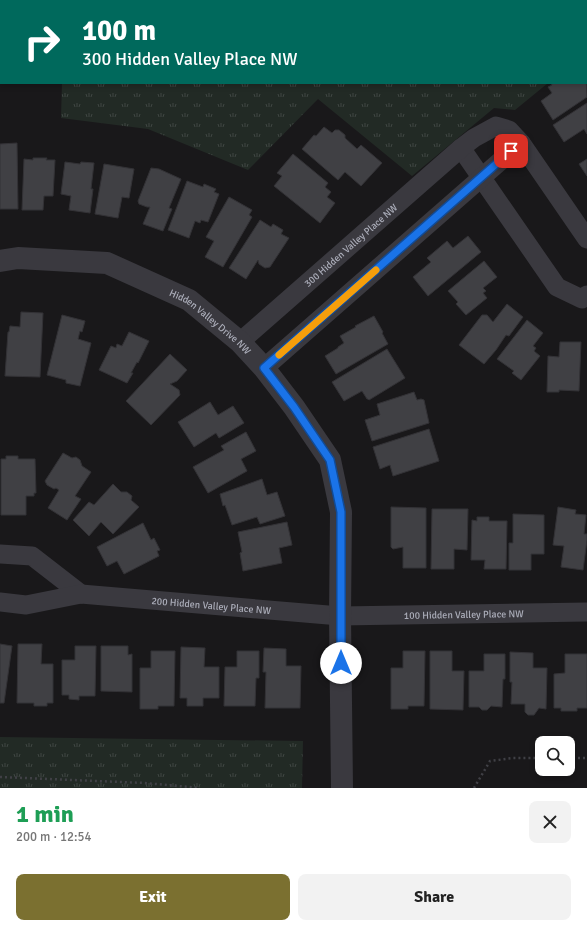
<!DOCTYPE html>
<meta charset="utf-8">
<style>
:root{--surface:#fff;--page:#f2f2f2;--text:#222;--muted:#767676;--accent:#7b7030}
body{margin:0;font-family:Signika,sans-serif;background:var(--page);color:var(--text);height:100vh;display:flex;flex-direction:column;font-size:15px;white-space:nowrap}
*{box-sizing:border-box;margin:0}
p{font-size:13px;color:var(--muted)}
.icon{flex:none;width:22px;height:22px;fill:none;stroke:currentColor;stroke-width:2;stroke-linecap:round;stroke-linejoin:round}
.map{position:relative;height:788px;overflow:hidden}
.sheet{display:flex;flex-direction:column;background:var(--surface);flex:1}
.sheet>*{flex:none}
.banner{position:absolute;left:0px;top:0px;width:587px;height:84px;box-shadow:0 2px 6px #0003;background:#00695c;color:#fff;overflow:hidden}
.controls{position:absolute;left:535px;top:736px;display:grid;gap:8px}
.controls a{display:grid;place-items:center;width:40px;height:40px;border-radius:8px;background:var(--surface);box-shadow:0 2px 6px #0003;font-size:20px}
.pin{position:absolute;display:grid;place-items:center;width:34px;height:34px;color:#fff;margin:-17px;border-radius:8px;box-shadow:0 2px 6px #0006}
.me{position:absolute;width:44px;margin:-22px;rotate:0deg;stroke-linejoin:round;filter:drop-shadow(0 0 3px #0008)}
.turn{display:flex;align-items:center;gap:14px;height:84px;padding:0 16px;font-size:18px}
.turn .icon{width:52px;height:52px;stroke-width:2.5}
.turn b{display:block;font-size:28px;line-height:34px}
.round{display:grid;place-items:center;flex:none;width:42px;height:42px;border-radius:8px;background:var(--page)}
.head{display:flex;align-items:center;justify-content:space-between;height:68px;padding:0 16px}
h1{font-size:24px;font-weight:700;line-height:30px;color:#1e9e55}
.primary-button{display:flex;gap:8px;margin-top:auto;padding:8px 16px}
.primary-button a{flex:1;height:46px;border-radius:8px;background:var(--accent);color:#fff;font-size:16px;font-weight:700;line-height:46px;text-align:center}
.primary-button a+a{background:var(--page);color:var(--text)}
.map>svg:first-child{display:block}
.park{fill:url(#park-tufts)}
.building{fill:#404044;stroke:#333236}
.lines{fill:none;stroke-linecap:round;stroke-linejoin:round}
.path{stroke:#404046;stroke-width:2.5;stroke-dasharray:2 3;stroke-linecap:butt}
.minor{stroke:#3a393f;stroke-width:19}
.tertiary{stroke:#3a393f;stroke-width:22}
.route-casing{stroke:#114b97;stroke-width:10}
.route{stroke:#1a73e8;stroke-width:7}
.slow{stroke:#f59e0b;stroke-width:7}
.labels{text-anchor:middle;stroke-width:3;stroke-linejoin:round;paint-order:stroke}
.street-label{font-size:10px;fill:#abadb9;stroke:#141315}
</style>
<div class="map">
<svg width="587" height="788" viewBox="0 0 587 788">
<defs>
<pattern id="park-tufts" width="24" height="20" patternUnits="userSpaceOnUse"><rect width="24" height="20" fill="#222a25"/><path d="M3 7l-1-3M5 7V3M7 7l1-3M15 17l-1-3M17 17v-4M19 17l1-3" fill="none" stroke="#3f4643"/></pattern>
</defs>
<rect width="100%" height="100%" fill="#19181a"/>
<path class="park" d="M0,0H587V50L586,51V1H1V14Z
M62,83H548L515,110L494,108L412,176L318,99L248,170L148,129L61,118Z
M0,737L303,741L302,788H0Z"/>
<path class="building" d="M586,76L587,97L553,120L541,101L552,93L548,87L552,85L551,83H586Z
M587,103V134L584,129L564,142L553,125Z
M324,127L332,133L335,130H339L345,135V138L357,149L361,145L382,163L361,186L345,172L338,180L302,149L314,135L316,136Z
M17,143L18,209H0V144Z
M293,154L328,183L325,187L331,192L327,197L335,203L320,223L274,186L282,176L277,173Z
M33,158H47L46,160H55L53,196H44L43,210H22L24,159L33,160Z
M587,159V176L579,164Z
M65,162L80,164L81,162L94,163L91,189H93L90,213L69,210L71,196L61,194Z
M104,164L134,169L129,198L122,197L118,218L95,214Z
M151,168L159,169L181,179L169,208L172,209L163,231L143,224L150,207H147L139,204L138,201Z
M187,181L203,187L204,184L216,189L214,192L219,194L208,222L201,220L200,223L195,221L189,238L168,230Z
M229,197L252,210L249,215L252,217L223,267L205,257L214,241L206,237Z
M260,220L271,227L273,224L283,230L281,234L289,238L270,267L265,268L259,264L258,260L246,279L229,268Z
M468,236L481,252L428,296L413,277L431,262L427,258L447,241L453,248Z
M484,261L497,277L483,288L486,291L483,293L487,298L466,315L456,304L458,302L448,291Z
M507,304L523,317L509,336L506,335L496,350L484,364L459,345L482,315H487L493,322Z
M21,312L43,313L40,377L5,376L8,332H9L10,326L20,327Z
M62,315L85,321L82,332L80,331L78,339L91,343L80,386L66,383V380L47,375Z
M374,316L383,332L382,333L388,344L336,374L325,356L338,348V347L344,343L340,336L356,327L355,326Z
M527,320L543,333L533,346L536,348L534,351L540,356L521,380L512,373L514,371L497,359Z
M129,332L149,341L138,363L137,362L131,373H133L127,383L99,370L111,346L116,348L117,344L122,346Z
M560,342H581L579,391L559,390V392H547L548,356L559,357Z
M387,349L405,378L369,400L368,399H367L362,391L344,401L332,382Z
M170,354L187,370L177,381L170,384L179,390L180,395L151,425L126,401Z
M414,392L417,400L421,399L424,400L429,423L372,441L365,420L380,415L377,404Z
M210,402L218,415L233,406L244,423L219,438L216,433L194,447L178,422Z
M429,429L439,461L393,476L390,465L380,469L373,447Z
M246,432L256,451L241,459L247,471L208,493L193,467L224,450L221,446Z
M63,453L72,458L76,457L80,460L82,466L91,472L75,496L81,499L67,520L48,508L59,490L56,488L54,489L47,485L45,481Z
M6,456H18V459H35L36,493H34V496H26V515H1V459H6Z
M262,479L267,495L277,492L285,516L260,524L257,517L232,525L225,505L223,506L220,494Z
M113,484L121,492H127L132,496L131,500L139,507L113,534L101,522L89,536L73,520L89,502L94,505Z
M391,507L426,508V568H403V547L393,549L391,547Z
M558,507L576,510L575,514L586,515L584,534H587V540L583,570L561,567L564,546L553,545Z
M432,509H468L467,550L454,549V569H431Z
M513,514L544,515V554H531V570H509V543H513Z
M477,517H489V521H507L506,569H484L485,560H471L472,520L477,521Z
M287,522L292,545L279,548L282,563L243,571L240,553L242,552L238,532Z
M143,523L151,540L154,538L160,550L157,551L159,556L124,574L117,561L107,566L97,547Z
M0,644L12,646L4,703H0Z
M18,644H42L41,664H53V703H47V706H34V703H17Z
M75,646H96L95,696H79V700L69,699V695H62V660H75Z
M101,646H128V655L132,654V692L101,691Z
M181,647L205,648L204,667H219V698H203V706H187V698H180Z
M264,648L286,649V666H301L300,708H265L266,672H263Z
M151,651H175L174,706H158V709H140V668H151Z
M237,651H259V678H256L255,706H224L225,667H237Z
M403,651H425L424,706H408V709H391V668H403Z
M430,651H452V671H464L463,710L430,709Z
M510,652L533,653V668H547L546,709L539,708L534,715H528L525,712V704H511L512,682H510Z
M484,654H505V679H503L502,707L491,706L487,710H482L479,707H469V671H484Z
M565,654H587V708H577V711H561V708H554V674L565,673Z"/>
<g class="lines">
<path class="path" d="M568,758H587
M0,777L145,783L200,788
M474,788L490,761L513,758H542"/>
<g class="minor">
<path d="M461,148L557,287L582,299L587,295"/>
<path id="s1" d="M240,342L461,148L474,138L496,126L509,130L521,143L587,239"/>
<path d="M264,368L521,143"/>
<path d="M0,554L32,556L81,594"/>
<path id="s2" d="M0,602L26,605L81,594L340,616L587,612"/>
</g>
<path class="tertiary" id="s3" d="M0,261L18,258L107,263L189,300L240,342L264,368L294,407L330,460L341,512L340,616L342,788"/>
</g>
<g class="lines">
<g class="route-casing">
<path id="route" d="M341,663V512L330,460L294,407L264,368L511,151"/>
</g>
<use href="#route" class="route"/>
<path class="slow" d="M279,355L376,270"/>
</g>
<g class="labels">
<g class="street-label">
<text dy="4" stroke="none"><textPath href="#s1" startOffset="147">300 Hidden Valley Place NW</textPath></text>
<text dy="4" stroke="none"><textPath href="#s3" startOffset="227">Hidden Valley Drive NW</textPath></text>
<text dy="4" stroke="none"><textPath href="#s2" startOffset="213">200 Hidden Valley Place NW</textPath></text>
<text dy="4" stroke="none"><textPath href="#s2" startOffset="466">100 Hidden Valley Place NW</textPath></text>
</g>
</g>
</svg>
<div class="controls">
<a><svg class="icon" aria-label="search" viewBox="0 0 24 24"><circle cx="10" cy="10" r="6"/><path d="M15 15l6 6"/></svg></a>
</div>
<div class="pin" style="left:511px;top:151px;background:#d93025"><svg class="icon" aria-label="arrive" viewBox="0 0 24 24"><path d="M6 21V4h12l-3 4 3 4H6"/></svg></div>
<svg class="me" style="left:341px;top:663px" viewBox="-20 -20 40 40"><circle r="19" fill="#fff"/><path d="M0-13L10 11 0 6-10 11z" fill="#1a73e8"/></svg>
<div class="banner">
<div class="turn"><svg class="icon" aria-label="right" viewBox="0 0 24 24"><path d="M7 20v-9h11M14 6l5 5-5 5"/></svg><div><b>100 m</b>300 Hidden Valley Place NW</div></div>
</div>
</div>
<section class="sheet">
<div class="head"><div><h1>1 min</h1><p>200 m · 12:54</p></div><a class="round"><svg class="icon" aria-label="close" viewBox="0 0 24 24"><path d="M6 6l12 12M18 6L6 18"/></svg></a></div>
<div class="primary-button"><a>Exit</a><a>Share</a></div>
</section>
